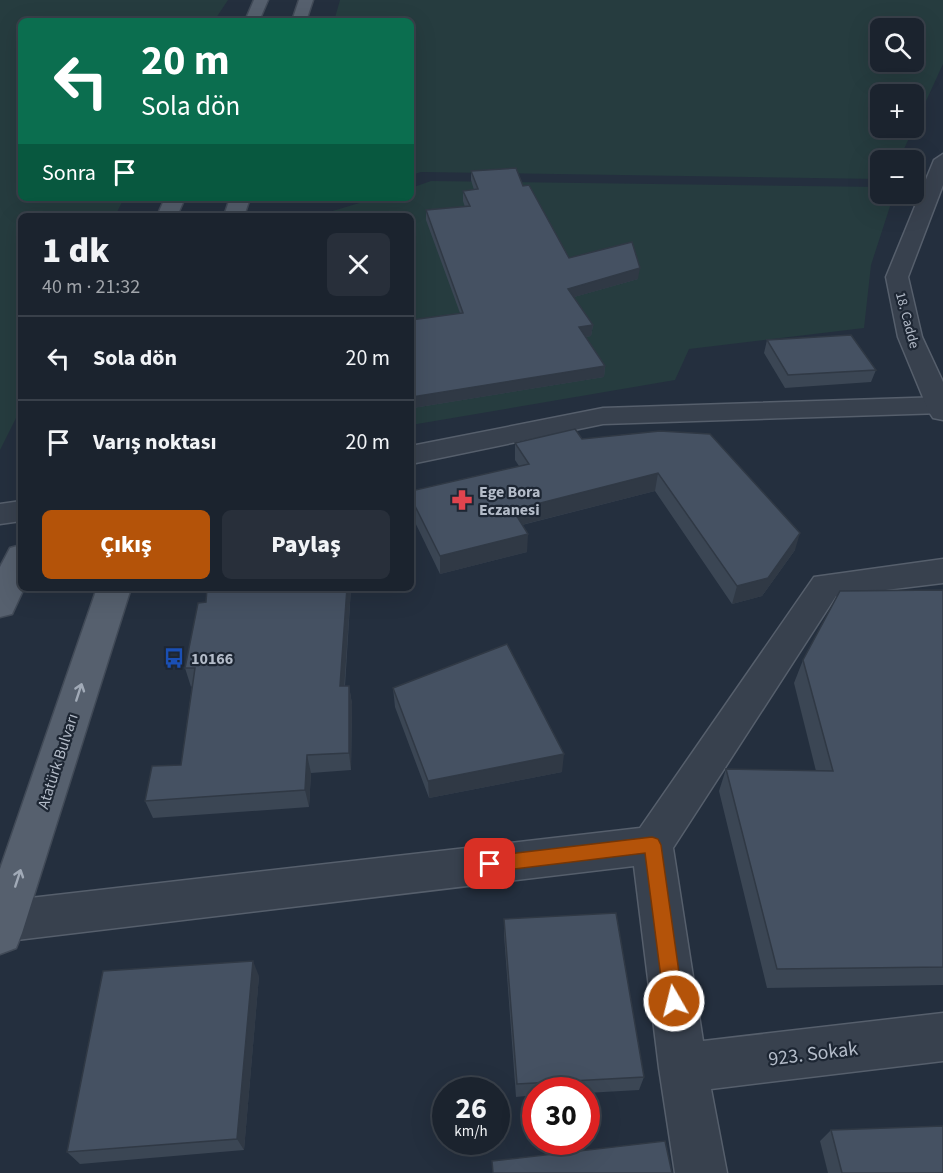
<!DOCTYPE html>
<html lang="tr">
<meta charset="utf-8">
<style>
:root{--surface:#1b232e;--page:#282f3a;--text:#f1f3f6;--muted:#a0a4aa;--line:#39404a;--accent:#b45309}
body{margin:0;font-family:"Source Sans 3",sans-serif;background:var(--page);color:var(--text);height:100vh;display:flex;flex-direction:column;font-size:22px;white-space:nowrap}
*{box-sizing:border-box;margin:0}
p{font-size:20px;color:var(--muted)}
.icon{flex:none;width:33px;height:33px;fill:none;stroke:currentColor;stroke-width:2;stroke-linecap:round;stroke-linejoin:round}
.map{position:relative;flex:1;overflow:hidden}
.drawer{position:absolute;left:18px;top:213px;width:396px;height:378px;display:flex;flex-direction:column;background:var(--surface);border-radius:9px;box-shadow:0 6px 24px #0002,0 0 0 2px var(--line)}
.drawer>*{flex:none}
.hud{position:absolute;left:18px;top:18px;width:396px;height:183px;border-radius:9px;box-shadow:0 6px 24px #0002,0 0 0 2px var(--line);background:#0b6e4f;color:#fff;overflow:hidden}
.tools{position:absolute;left:870px;top:18px;display:grid;gap:12px}
.tools a{display:grid;place-items:center;width:54px;height:54px;border-radius:9px;background:var(--surface);box-shadow:0 6px 24px #0002,0 0 0 2px var(--line);font-size:30px}
.speed{position:absolute;left:432px;top:1077px;display:flex;gap:12px;font-size:30px;font-weight:700;text-align:center}
.speed>*{display:grid;place-content:center;width:78px;height:78px;border-radius:50%;background:var(--surface);box-shadow:0 6px 24px #0002,0 0 0 2px var(--line);line-height:1}
.speed small{font-size:15px;font-weight:400}
.speed .limit{border:9px solid #d22;background:#fff;color:#111}
.pin{position:absolute;display:grid;place-items:center;width:51px;height:51px;color:#fff;margin:-26px;border-radius:12px;box-shadow:0 3px 9px #0006}
.me{position:absolute;width:66px;margin:-33px;rotate:352deg;stroke-linejoin:round;filter:drop-shadow(0 0 4px #0008)}
.turn{display:flex;align-items:center;gap:21px;height:126px;padding:0 24px;font-size:27px}
.turn .icon{width:78px;height:78px;stroke-width:2.5}
.turn b{display:block;font-size:42px;line-height:51px}
.then{display:flex;align-items:center;height:57px;padding:0 24px;background:#0003;gap:12px;font-size:22px}
.round{display:grid;place-items:center;flex:none;width:63px;height:63px;border-radius:9px;background:var(--page)}
.headline{display:flex;align-items:center;justify-content:space-between;height:102px;padding:0 24px}
h1{font-size:36px;font-weight:800;line-height:45px}
.primary-button{display:flex;gap:12px;margin-top:auto;padding:12px 24px}
.primary-button a{flex:1;height:69px;border-radius:9px;background:var(--accent);color:#fff;font-size:24px;font-weight:800;line-height:69px;text-align:center}
.primary-button a+a{background:var(--page);color:var(--text)}
ul{padding:0;list-style:none}
li{display:flex;align-items:center;gap:18px;height:84px;padding:0 24px;border-top:2px solid var(--line)}
li div{flex:1}
li b{display:block;font-size:22px}
li em{font-style:normal}
.map>svg:first-child{display:block}
.green{fill:#263c3f;fill-rule:evenodd}
.lines{fill:none;stroke-linecap:round;stroke-linejoin:round}
.minor-casing{stroke:#565f6c;stroke-width:3}
.tertiary-casing{stroke:#565f6c;stroke-width:3}
.primary-casing{stroke:#414a57;stroke-width:3}
.minor{fill:#38414e;fill-rule:evenodd}
.tertiary{fill:#38414e;fill-rule:evenodd}
.primary{fill:#56606e;fill-rule:evenodd}
.wall{fill:#3b4654}
.shaded-wall{fill:#303945}
.building{fill:#455162;stroke:#303945;stroke-width:1.5}
.oneway{stroke:#a1aab7}
.route{fill:#b45309;stroke:#753606;stroke-width:1.5}
.labels{text-anchor:middle;stroke-width:4.5;stroke-linejoin:round;paint-order:stroke}
.far-street-label{font-size:14px;fill:#b4bcc9;stroke:#1d2633}
.poi-label{font-size:16px;font-weight:bold;fill:#b4bcc9;stroke:#1d2633;text-anchor:start}
.street-label{font-size:16px;fill:#b4bcc9;stroke:#1d2633}
.near-street-label{font-size:20px;fill:#b4bcc9;stroke:#1d2633}
</style>
<div class="map">
<svg width="943" height="1173" viewBox="0 0 943 1173">
<rect width="100%" height="100%" fill="#242f3e"/>
<path class="green" d="M0,0H228L214,21H21V198H124L115,216H21V408L0,450Z
M340,0H943V64L899,160H880V179L421,172L411,175V21H334ZM880,28H914V62H880ZM880,94H914V128H880Z
M431,181L880,187V194H894L871,265L864,328L689,349L675,380L411,425V216H316L376,198H411V188Z"/>
<g class="lines">
<g class="minor-casing">
<path id="minor" d="M943,397V413L603,424L411,464V446L603,408Z
M21,501V521L0,524V504Z
M943,559V583L836,596L673,848L703,1041L943,1013V1061L711,1089L727,1173H675L659,1068L634,866L0,942V902L4,901L640,828L814,577Z"/>
</g>
<g class="tertiary-casing">
<path id="tertiary" d="M943,154V185L908,277L922,337L943,382V420L933,418L929,412L898,337L886,277L934,160Z"/>
</g>
<g class="primary-casing">
<path id="primary" d="M254,0H268L259,21H245Z
M299,0H313L306,21H292Z
M165,198H185L177,216H157Z
M230,198H250L244,216H224Z
M21,545V588H24L12,614L0,617V567L10,548Z
M97,588H131L22,933L16,948L0,954V869Z"/>
</g>
<use href="#minor" class="minor"/>
<use href="#tertiary" class="tertiary"/>
<use href="#primary" class="primary"/>
</g>
<path class="wall" d="M471,171L523,186L569,258L638,279L574,297L593,325L591,336L585,337L605,366L604,377L413,408L411,403V320L460,313L426,220V210L465,207L463,201V191L474,190L471,180Z
M767,340L876,370L871,382L785,388L764,353Z
M660,431L795,550L762,596L732,604L655,491L522,525L527,552L440,574L411,514V491L519,466L515,460V443L582,439Z
M351,588L345,686H349L352,704L351,770L311,773L309,807L153,818L145,801L181,765L192,686L191,687L185,668L206,602Z
M943,590V985L767,988L719,791L726,769L816,771L794,683L803,660Z
M393,688L562,772L429,798L395,707Z
M504,919L644,1077L639,1090L586,1093V1090H536V1095L516,1097L504,935Z
M259,976L244,1150L80,1164L67,1152Z
M831,1130L943,1173H828L820,1141Z"/>
<path class="shaded-wall" d="M640,268L638,279L567,299L568,289Z
M593,325L591,336L578,338L579,327Z
M605,366L604,377L413,408L412,397Z
M658,473L655,491L513,527V510Z
M800,533L795,550L762,596L732,604L737,586Z
M528,534L527,552L440,574V556Z
M347,588H351L343,704L340,686Z
M349,686L352,704L351,770L349,753Z
M564,754L562,772L429,798L428,781Z
M307,755L311,773L309,807L305,790Z
M253,961L259,976L244,1150L237,1139Z"/>
<path class="building" d="M516,168L523,186L529,185L569,258L632,242L640,268L568,289L593,325L579,327L605,366L412,397L411,394V320L463,313L426,210L470,206L463,191L478,189L471,171Z
M851,335L876,370L788,375L767,340Z
M575,429L582,439L660,431L710,434L800,533L768,578L737,586L658,473L513,510L528,534L440,556L411,498V491L529,464L515,443Z
M207,588H347L340,686H349V753L307,755L305,790L145,801L152,766L181,765L195,668H185L198,603L206,602Z
M943,590V967L777,969L726,769L833,771L803,660L840,591Z
M507,644L564,754L428,781L393,688Z
M616,913L644,1077L517,1084L504,919Z
M253,961L237,1139L67,1152L103,971Z
M943,1126V1173H842L831,1130Z
M665,1141L672,1173H493L492,1161Z"/>
<defs><path id="oneway-shaft" d="M-6 0H5M1.5-3L5.5 0L1.5 3" fill="none" stroke-width="1.6" stroke-linecap="round" stroke-linejoin="round" transform="scale(1.5)"/></defs>
<g class="oneway">
<use href="#oneway-shaft" transform="translate(79 692) rotate(-72)"/>
<use href="#oneway-shaft" transform="translate(18 878) rotate(-72)"/>
</g>
<path class="route" d="M652,837L658,839L661,845L683,1001L680,1008L674,1011L667,1008L664,1001L645,853L490,872L484,870L481,864L484,858L490,856Z"/>
<defs>
<g id="pharmacy-bare" transform="scale(1.62)"><path d="M-2-6h4v4h4v4h-4v4h-4v-4h-4v-4h4Z" fill="#e0444e" stroke="#1d2633" stroke-width="2.5" paint-order="stroke"/></g>
<g id="bus-bare" transform="scale(1.62)"><path d="M-5-6H5V4H4V6H2V4H-2V6H-4V4H-5ZM-3.5-4V0h7V-4ZM-3.5 1.2v1.5H-2V1.2ZM2 1.2v1.5H3.5V1.2Z" fill="#1a4fb4" stroke="#1d2633" stroke-width="2.5" paint-order="stroke"/></g>
</defs>
<g fill-rule="evenodd">
<use href="#pharmacy-bare" x="462" y="500"/>
<use href="#bus-bare" x="174" y="658"/>
</g>
<g class="labels">
<g class="far-street-label">
<text transform="translate(908 320) rotate(75)" y="5">18. Cadde</text>
</g>
<g class="poi-label">
<text x="479" y="497">Ege Bora<tspan x="479" dy="18">Eczanesi</tspan></text>
<text x="191" y="664">10166</text>
</g>
<g class="street-label">
<text transform="translate(57 761) rotate(-72)" y="6">Atatürk Bulvarı</text>
</g>
<g class="near-street-label">
<text transform="translate(813 1053) rotate(-7)" y="7">923. Sokak</text>
</g>
</g>
</svg>
<div class="tools">
<a><svg class="icon" aria-label="search" viewBox="0 0 24 24"><circle cx="10" cy="10" r="6"/><path d="M15 15l6 6"/></svg></a>
<a>+</a>
<a>−</a>
</div>
<div class="speed"><div>26<small>km/h</small></div><div class="limit">30</div></div>
<div class="pin" style="left:490px;top:864px;background:#d93025"><svg class="icon" aria-label="arrive" viewBox="0 0 24 24"><path d="M6 21V4h12l-3 4 3 4H6"/></svg></div>
<svg class="me" style="left:674px;top:1001px" viewBox="-20 -20 40 40"><circle r="17" fill="#b45309" stroke="#fff" stroke-width="3"/><path d="M0-11L8 9 0 5-8 9z" fill="#fff"/></svg>
<div class="hud">
<div class="turn"><svg class="icon" aria-label="left" viewBox="0 0 24 24"><path d="M17 20v-9H6M10 6l-5 5 5 5"/></svg><div><b>20 m</b>Sola dön</div></div>
<div class="then">Sonra<svg class="icon" aria-label="arrive" viewBox="0 0 24 24"><path d="M6 21V4h12l-3 4 3 4H6"/></svg></div>
</div>
<section class="drawer">
<div class="headline"><div><h1>1 dk</h1><p>40 m · 21:32</p></div><a class="round"><svg class="icon" aria-label="close" viewBox="0 0 24 24"><path d="M6 6l12 12M18 6L6 18"/></svg></a></div>
<ul>
<li><svg class="icon" aria-label="left" viewBox="0 0 24 24"><path d="M17 20v-9H6M10 6l-5 5 5 5"/></svg><div><b>Sola dön</b></div><em>20 m</em></li>
<li><svg class="icon" aria-label="arrive" viewBox="0 0 24 24"><path d="M6 21V4h12l-3 4 3 4H6"/></svg><div><b>Varış noktası</b></div><em>20 m</em></li>
</ul>
<div class="primary-button"><a>Çıkış</a><a>Paylaş</a></div>
</section>
</div>
